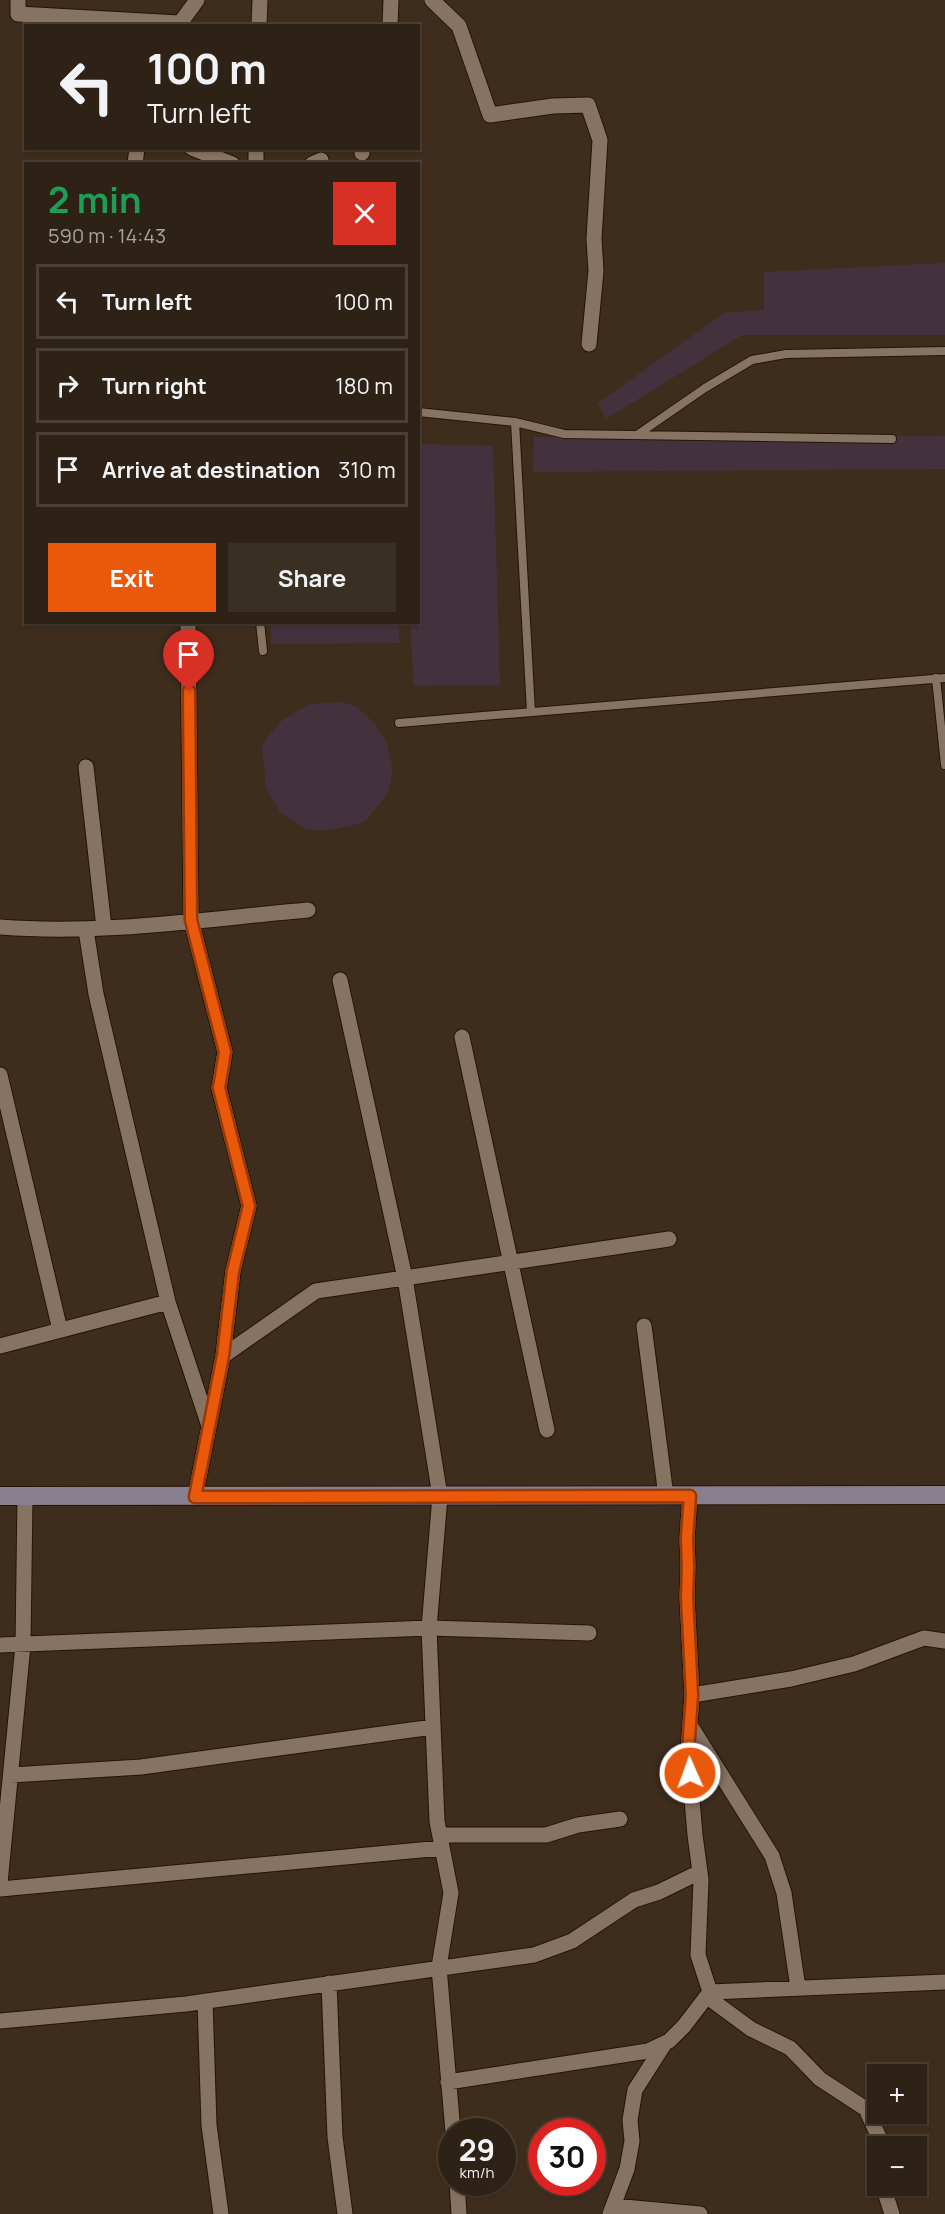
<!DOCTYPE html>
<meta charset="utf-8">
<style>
:root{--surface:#2e2216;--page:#3a2f23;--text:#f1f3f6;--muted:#a7a4a1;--line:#493f35;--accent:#ea580c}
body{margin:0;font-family:Manrope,sans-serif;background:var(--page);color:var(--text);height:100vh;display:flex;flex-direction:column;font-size:22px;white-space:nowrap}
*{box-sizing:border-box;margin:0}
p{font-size:20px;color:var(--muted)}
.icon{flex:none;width:33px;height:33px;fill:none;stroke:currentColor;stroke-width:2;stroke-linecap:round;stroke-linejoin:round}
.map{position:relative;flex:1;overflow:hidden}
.side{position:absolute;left:24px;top:162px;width:396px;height:462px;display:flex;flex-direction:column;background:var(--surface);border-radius:0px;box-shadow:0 2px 4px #0004,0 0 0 2px var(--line)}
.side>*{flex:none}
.top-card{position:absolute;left:24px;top:24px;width:396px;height:126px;border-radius:0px;box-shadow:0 2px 4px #0004,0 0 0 2px var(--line);background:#2e2216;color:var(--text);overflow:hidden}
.tools{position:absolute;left:867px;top:2064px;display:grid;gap:12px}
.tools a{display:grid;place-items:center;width:60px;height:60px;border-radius:0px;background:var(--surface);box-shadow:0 2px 4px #0004,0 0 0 2px var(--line);font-size:30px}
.speed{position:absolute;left:438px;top:2118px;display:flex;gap:12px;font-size:30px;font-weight:700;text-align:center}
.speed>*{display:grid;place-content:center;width:78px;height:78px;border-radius:50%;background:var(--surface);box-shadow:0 2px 4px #0004,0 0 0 2px var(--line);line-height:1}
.speed small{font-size:15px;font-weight:400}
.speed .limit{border:9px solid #d22;background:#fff;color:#111}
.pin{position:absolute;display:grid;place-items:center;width:51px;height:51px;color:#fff;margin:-62px -26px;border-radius:50% 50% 50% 0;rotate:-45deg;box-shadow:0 0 6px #0007}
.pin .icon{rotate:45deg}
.me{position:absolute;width:66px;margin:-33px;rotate:358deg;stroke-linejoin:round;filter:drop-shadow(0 0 4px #0008)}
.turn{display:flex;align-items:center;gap:21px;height:126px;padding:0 24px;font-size:27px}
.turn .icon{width:78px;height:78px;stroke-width:2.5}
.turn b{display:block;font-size:42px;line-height:51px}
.round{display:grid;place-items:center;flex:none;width:63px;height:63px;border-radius:0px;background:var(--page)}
.summary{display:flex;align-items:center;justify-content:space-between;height:102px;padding:0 24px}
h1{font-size:36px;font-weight:700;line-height:45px;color:#1e9e55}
.button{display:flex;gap:12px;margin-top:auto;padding:12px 24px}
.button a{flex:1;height:69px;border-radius:0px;background:var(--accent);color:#fff;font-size:24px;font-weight:700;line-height:69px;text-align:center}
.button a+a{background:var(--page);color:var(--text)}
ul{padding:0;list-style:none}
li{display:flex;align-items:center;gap:18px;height:75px;margin:0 12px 9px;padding:0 12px;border:3px solid var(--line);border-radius:0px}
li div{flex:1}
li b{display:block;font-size:22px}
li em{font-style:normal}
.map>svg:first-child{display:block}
.education{fill:#43323e}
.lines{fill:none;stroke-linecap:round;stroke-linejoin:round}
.lane-casing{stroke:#241506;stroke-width:10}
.street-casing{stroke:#241506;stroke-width:17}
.secondary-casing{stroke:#241506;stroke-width:20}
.lane{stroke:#877361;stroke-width:8}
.street{stroke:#877361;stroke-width:15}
.secondary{stroke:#887f8e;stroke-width:18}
.route-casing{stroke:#983908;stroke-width:15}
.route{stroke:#ea580c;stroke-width:10}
</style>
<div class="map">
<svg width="945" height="2214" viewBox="0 0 945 2214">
<rect width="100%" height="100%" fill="#3e2d1d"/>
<path class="education" d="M945,263V335H742L606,419L598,403L724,313L764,310V272Z
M945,436V469L533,472L534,437Z
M419,444L493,446L500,685L414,686L410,623L418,622Z
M271,623H398L400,643L271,644Z
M342,702L357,707L375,724L387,744L393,770L388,793L365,822L331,830H307L280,812L266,788L262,745L280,722L309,704Z"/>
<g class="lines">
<g class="lane-casing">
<path id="lane" d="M418,412L515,422L564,434L892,439
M515,422L531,712
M637,435L705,388L752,360L786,354L945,351
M260,622L263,651
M936,678L945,765
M399,723L945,678"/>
</g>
<g class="street-casing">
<path id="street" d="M18,0V14L179,23
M432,0L459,26L490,115L553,106L588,105L600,140L594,239L596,271L589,344
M178,26L197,0
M259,26L260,0
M390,26L391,0
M192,148L232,164
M362,153L363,148
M135,164L137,148
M256,164V148
M312,164L321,160
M188,622L191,920L225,1052L219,1088L249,1206L233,1271L223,1356L195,1497
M86,767L104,928
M0,927C102,935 206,919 308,910
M86,930L96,994L168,1302L208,1423
M340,980L405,1278L440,1496L429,1628L437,1821L451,1893L439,1967L453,2132
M462,1037L547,1430
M0,1075L60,1330
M644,1326L666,1496
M0,1346L168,1302
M223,1356L316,1291L669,1239
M690,1496L687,1538L688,1566L687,1597L692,1695L688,1752L695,1835L701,1880L698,1955L713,2001L751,2029L790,2048L820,2079L866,2109L883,2146
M0,1645L429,1628L589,1633
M692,1695L791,1679L854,1664L924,1638L945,1641
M690,1725L772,1856L784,1893L798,1988
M11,1775L141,1767L433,1727
M440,1835H546L578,1825L620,1819
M0,1883L23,1645L25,1496
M0,1889L442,1848
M329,1983L335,2137L345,2214
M205,2001L209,2125L221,2214
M0,2021L186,2004L534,1955L572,1941L634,1900L659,1892L700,1872
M448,2082L648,2051L669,2041L684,2026L710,1992L945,1982
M457,2182L459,2214
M883,2186L892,2214
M613,2206L700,2214
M610,2214L627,2169L632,2141L630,2120L635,2090L665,2043"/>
</g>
<g class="secondary-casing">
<path id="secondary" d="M0,1496L945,1495"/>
</g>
<use href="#lane" class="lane"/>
<use href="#street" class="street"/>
<use href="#secondary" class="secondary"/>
</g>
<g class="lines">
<g class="route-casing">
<path id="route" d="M189,691L191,920L225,1052L219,1088L249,1206L233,1271L223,1356L195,1497L690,1496L687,1538L688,1566L687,1597L692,1695L688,1752L690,1773"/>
</g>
<use href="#route" class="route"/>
</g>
</svg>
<div class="tools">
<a>+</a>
<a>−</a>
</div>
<div class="speed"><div>29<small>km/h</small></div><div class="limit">30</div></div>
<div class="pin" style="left:189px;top:691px;background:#d93025"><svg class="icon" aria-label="arrive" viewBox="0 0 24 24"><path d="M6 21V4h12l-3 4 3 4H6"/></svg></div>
<svg class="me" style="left:690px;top:1773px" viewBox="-20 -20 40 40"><circle r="17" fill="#ea580c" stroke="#fff" stroke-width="3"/><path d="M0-11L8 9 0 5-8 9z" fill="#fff"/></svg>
<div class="top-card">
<div class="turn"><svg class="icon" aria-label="left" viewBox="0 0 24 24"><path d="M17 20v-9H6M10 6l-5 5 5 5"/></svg><div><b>100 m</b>Turn left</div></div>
</div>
<section class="side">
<div class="summary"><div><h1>2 min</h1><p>590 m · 14:43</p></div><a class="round" style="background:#d93025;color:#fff"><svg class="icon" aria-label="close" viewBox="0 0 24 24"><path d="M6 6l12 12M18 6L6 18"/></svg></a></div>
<ul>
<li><svg class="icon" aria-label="left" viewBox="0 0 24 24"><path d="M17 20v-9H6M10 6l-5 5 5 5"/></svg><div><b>Turn left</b></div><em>100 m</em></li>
<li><svg class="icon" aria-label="right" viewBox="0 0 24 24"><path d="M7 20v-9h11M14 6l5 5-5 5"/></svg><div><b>Turn right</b></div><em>180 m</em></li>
<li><svg class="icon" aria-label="arrive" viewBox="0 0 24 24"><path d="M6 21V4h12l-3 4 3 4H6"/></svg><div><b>Arrive at destination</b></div><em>310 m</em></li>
</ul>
<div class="button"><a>Exit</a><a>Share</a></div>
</section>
</div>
